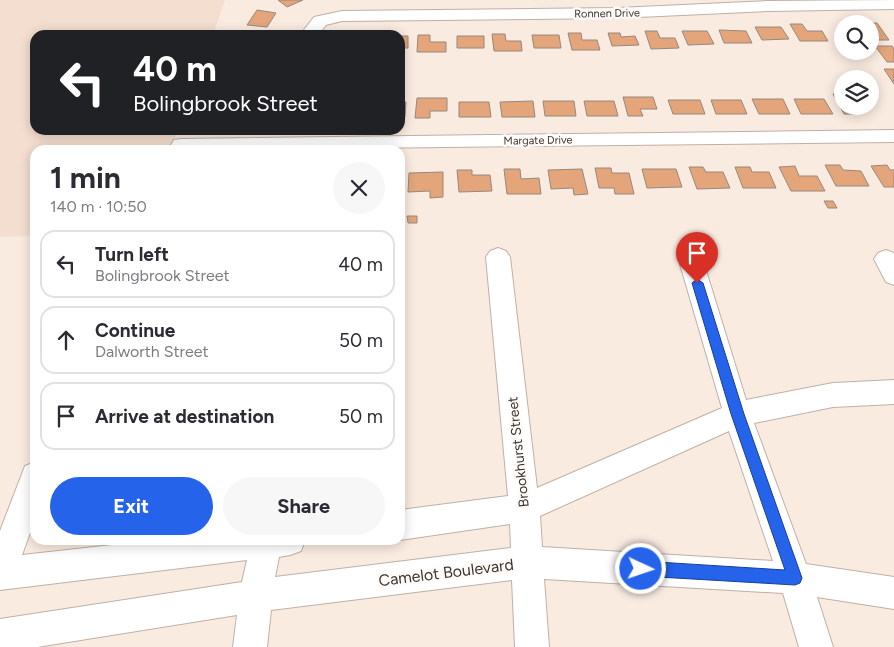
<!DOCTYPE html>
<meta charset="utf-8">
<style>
:root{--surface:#fff;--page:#f7f7f7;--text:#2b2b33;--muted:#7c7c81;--line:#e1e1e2;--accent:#2563eb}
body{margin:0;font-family:Figtree,sans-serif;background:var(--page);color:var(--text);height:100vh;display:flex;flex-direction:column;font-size:19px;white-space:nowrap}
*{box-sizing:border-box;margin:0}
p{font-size:16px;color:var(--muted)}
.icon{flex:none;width:28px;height:28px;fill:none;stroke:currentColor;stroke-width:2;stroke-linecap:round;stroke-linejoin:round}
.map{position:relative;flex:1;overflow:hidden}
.panel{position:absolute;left:30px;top:145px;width:375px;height:400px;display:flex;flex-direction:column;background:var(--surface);border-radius:15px;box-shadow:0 2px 12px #0003}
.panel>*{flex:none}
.top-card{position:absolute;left:30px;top:30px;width:375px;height:105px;border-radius:15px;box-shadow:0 2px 12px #0003;background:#202124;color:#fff;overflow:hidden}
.buttons{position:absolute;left:834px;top:15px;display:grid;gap:10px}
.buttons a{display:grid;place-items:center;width:45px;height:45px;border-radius:50%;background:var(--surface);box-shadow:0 2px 12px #0003;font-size:25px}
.pin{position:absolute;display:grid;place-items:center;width:42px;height:42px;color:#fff;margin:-51px -21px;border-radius:50% 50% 50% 0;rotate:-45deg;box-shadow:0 0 5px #0007}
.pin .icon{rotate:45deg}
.me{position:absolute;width:55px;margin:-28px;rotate:93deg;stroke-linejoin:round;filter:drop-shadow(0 0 4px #0008)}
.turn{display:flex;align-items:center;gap:18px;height:105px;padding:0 20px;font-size:22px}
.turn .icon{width:65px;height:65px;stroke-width:2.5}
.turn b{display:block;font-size:35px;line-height:42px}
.round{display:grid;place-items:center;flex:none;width:52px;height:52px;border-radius:26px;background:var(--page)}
.summary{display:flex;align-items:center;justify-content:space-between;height:85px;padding:0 20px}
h1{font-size:30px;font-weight:700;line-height:38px}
.primary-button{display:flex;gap:10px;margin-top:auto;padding:10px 20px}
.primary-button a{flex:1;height:58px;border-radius:30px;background:var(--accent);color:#fff;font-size:20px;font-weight:700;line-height:58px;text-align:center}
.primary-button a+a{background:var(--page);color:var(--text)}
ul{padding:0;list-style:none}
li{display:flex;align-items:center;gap:15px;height:68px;margin:0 10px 8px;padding:0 10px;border:2px solid var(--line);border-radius:15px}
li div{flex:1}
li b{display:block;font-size:19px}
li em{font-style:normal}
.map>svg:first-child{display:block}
.built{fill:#f3decf}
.building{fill:#e3a579;stroke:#96887f}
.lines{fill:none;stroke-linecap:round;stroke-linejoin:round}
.minor-casing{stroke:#beb0a6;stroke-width:2}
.minor{fill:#fff;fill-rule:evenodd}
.route{fill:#2563eb;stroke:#184099}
.labels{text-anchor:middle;stroke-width:5;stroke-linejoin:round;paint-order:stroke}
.far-street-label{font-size:11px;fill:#3c3632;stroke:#fefbf9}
.street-label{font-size:14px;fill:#3c3632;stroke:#fefbf9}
.near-street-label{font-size:16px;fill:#3c3632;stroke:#fefbf9}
</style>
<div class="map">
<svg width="894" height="647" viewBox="0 0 894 647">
<rect width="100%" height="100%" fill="#faebe1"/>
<path class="built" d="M0,0H225L213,35H35V130H178L171,150H35V236L0,237Z"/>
<path class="building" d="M278,0H303L287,7Z
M257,10L276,13L267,27L247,25Z
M858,23H877L889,40H870V24Z
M790,24H802L807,31H822L828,41H800Z
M755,27H781L789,39L762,40Z
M719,30L746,31L752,43H724Z
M645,31H657L660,38H675L679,48L651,49Z
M682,31H707L714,44L688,45Z
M271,32V35H243L244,33Z
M568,33H581L582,40H597L600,50H572Z
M608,33H620L621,37L635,36L639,45L612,46Z
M492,34H505L506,41H521L522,51H494Z
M418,35H430V42H446V52H417Z
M532,35H559L561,48H534Z
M400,36H408V48H400Z
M457,36H484V48H457Z
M875,46H892L894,49V62H887Z
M884,69H894V84Z
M842,93V106L870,107H854L859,114H844L833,94Z
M623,97H653L657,109H640L643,116H628Z
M417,98H447V111H430V118H415Z
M752,99H783L790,114H759Z
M794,99H824L833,114H801Z
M668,100H700L705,114H673Z
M711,100H741L747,114H716Z
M533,101L535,117H502L500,102Z
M543,101H574L576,116H545Z
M584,101H614L618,116H587Z
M400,102H406L405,117H400Z
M459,102H489L491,117H459Z
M825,165H840L843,170L861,171L869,186H836Z
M887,165L890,170H894V187H884L871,166Z
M795,166L799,176H817L825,191H791L779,167Z
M689,167H703L706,172H723L730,188L697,189Z
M735,167H750L752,172H769L776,188H743Z
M595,168H611L612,173H629L634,194H615L614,188H599Z
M504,169H520L521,179L539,178L541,194H507Z
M582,169L588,194L574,195L573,188L551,189L548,170Z
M642,169H676L682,187L647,188Z
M457,170H472V175H490L492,191L459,192Z
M443,172V197L430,198V191L408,192L409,173Z
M824,201H833L837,208H828Z
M407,216H417V223H408Z"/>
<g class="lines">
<g class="minor-casing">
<path id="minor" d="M894,0V9L768,11L617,18L342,21L326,25L318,35H300L314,17L342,11L617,8L768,1Z
M894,130V142L176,150L171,145L174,140L181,139Z
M498,248L506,251L510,257L537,488L722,408L680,264L684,258L692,255L700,258L704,264L746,400L833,383L894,380V404L833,407L754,423L806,564L894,577V609L817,597L833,647H799L783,593L544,579L549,647H515L512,580L271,610L267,647H233L237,615L37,647H0V619L242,582L247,560L0,590V531L25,466L35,462V519L22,555L157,540H305L301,551L290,555L279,557L275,577L511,548L510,524L400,540V510L508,496L486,257L490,251ZM729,431L773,561L542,547L540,516Z
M886,250L894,253V285L886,282L874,259L878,253Z"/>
</g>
<use href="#minor" class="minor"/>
</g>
<path class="route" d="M697,279L703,283L744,414L802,578L800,583L795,585L641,576L636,574L634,569L636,564L641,561L785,570L731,414L692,283Z"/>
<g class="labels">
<g class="far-street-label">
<text transform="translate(607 13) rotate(-1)" y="4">Ronnen Drive</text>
<text transform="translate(538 140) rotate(-1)" y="4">Margate Drive</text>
</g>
<g class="street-label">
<text transform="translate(518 452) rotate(-96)" y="5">Brookhurst Street</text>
</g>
<g class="near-street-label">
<text transform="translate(446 572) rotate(-7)" y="6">Camelot Boulevard</text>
</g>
</g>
</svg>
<div class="buttons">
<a><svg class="icon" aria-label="search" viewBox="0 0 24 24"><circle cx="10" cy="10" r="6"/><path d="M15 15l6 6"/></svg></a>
<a><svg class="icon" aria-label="layers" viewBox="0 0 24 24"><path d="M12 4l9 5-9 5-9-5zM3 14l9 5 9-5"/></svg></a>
</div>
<div class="pin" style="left:697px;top:283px;background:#d93025"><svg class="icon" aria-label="arrive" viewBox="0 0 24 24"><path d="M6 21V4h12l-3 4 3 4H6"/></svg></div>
<svg class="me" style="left:641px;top:569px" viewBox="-20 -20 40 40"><circle r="17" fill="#2563eb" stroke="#fff" stroke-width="3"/><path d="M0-11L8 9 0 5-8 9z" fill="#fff"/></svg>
<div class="top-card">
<div class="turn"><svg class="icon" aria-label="left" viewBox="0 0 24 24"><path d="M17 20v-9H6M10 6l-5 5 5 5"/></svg><div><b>40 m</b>Bolingbrook Street</div></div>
</div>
<section class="panel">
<div class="summary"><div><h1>1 min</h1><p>140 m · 10:50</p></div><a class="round"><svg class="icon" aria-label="close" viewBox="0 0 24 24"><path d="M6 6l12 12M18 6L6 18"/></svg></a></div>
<ul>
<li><svg class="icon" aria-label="left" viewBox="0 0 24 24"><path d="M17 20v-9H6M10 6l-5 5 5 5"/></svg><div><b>Turn left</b><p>Bolingbrook Street</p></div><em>40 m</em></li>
<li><svg class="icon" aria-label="ahead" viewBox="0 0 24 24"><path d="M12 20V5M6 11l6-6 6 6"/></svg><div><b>Continue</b><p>Dalworth Street</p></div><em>50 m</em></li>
<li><svg class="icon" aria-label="arrive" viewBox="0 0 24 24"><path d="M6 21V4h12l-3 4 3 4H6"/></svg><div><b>Arrive at destination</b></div><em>50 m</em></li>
</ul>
<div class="primary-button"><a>Exit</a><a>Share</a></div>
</section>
</div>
